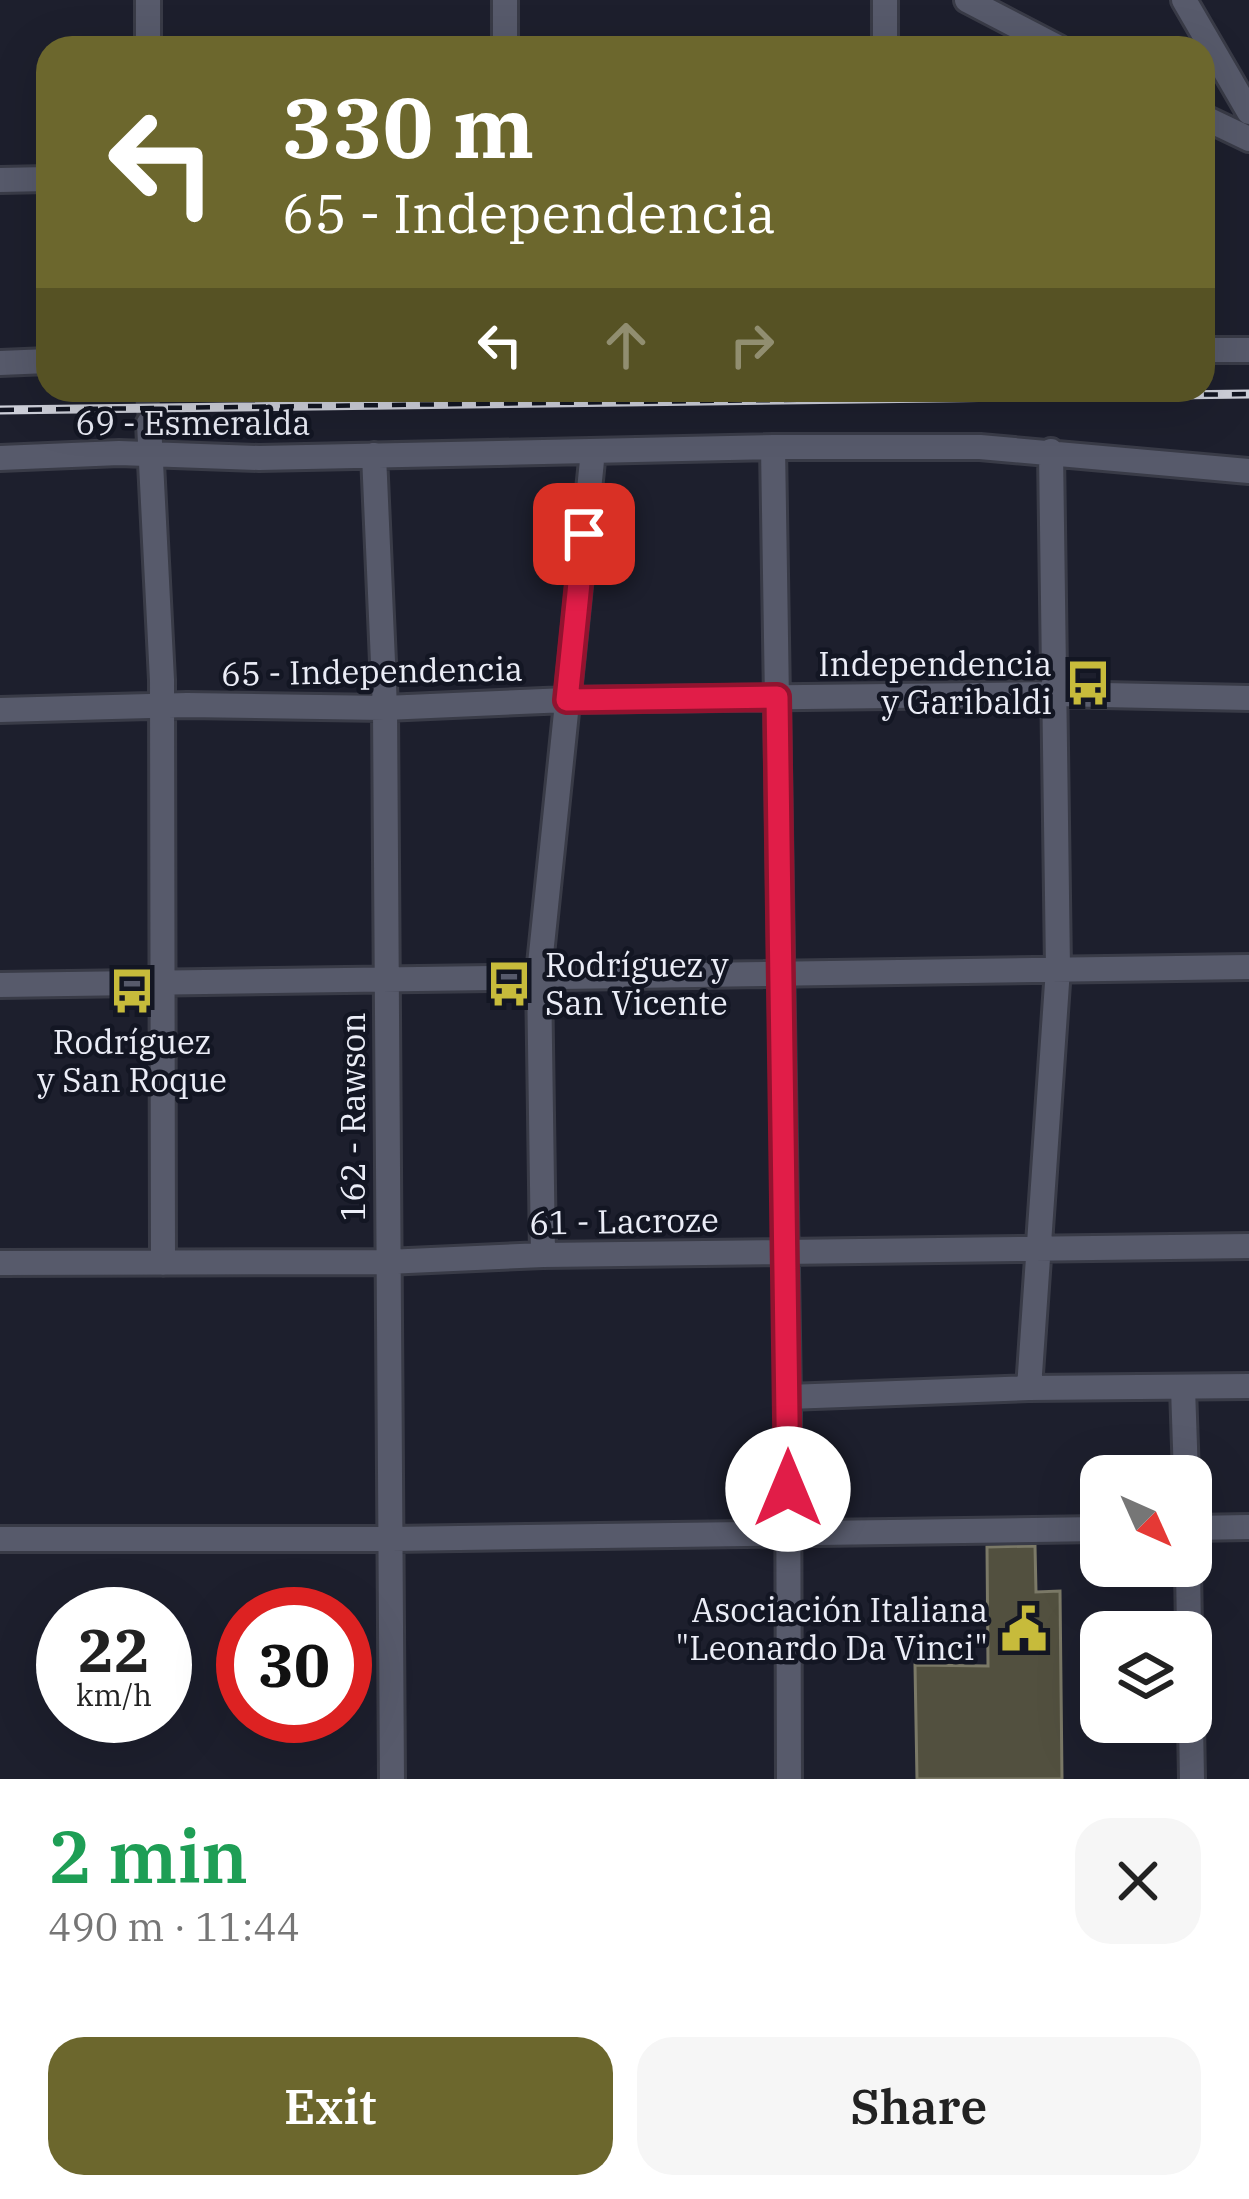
<!DOCTYPE html>
<meta charset="utf-8">
<style>
:root{--surface:#fff;--page:#f6f6f6;--text:#222;--muted:#767676;--accent:#6c672d}
body{margin:0;font-family:"IBM Plex Serif",serif;background:var(--page);color:var(--text);height:100vh;display:flex;flex-direction:column;font-size:45px;white-space:nowrap}
*{box-sizing:border-box;margin:0}
p{font-size:39px;color:var(--muted)}
.icon{flex:none;width:66px;height:66px;fill:none;stroke:currentColor;stroke-width:2;stroke-linecap:round;stroke-linejoin:round}
.map{position:relative;height:1779px;overflow:hidden}
.side{display:flex;flex-direction:column;background:var(--surface);flex:1}
.side>*{flex:none}
.hud{position:absolute;left:36px;top:36px;width:1179px;height:366px;border-radius:36px;box-shadow:0 12px 48px #0002;background:#6c672d;color:#fff;overflow:hidden}
.needle{width:78px;rotate:135deg}
.controls{position:absolute;left:1080px;top:1455px;display:grid;gap:24px}
.controls a{display:grid;place-items:center;width:132px;height:132px;border-radius:24px;background:var(--surface);box-shadow:0 12px 48px #0002;font-size:60px}
.speed{position:absolute;left:36px;top:1587px;display:flex;gap:24px;font-size:60px;font-weight:700;text-align:center}
.speed>*{display:grid;place-content:center;width:156px;height:156px;border-radius:50%;background:var(--surface);box-shadow:0 12px 48px #0002;line-height:1}
.speed small{font-size:30px;font-weight:400}
.speed .limit{border:18px solid #d22;background:#fff;color:#111}
.pin{position:absolute;display:grid;place-items:center;width:102px;height:102px;color:#fff;margin:-51px;border-radius:24px;box-shadow:0 6px 18px #0006}
.me{position:absolute;width:132px;margin:-66px;rotate:0deg;stroke-linejoin:round;filter:drop-shadow(0 0 9px #0008)}
.turn{display:flex;align-items:center;gap:42px;height:252px;padding:0 48px;font-size:54px}
.turn .icon{width:156px;height:156px;stroke-width:2.5}
.turn b{display:block;font-size:84px;line-height:102px}
.lanes{display:flex;align-items:center;height:114px;padding:0 48px;background:#0003;justify-content:center;gap:60px;direction:ltr}
.lanes .off{opacity:.35}
.round{display:grid;place-items:center;flex:none;width:126px;height:126px;border-radius:36px;background:var(--page)}
.head{display:flex;align-items:center;justify-content:space-between;height:204px;padding:0 48px}
h1{font-size:72px;font-weight:600;line-height:90px;color:#1e9e55}
.button{display:flex;gap:24px;margin-top:auto;padding:24px 48px}
.button a{flex:1;height:138px;border-radius:36px;background:var(--accent);color:#fff;font-size:48px;font-weight:600;line-height:138px;text-align:center}
.button a+a{background:var(--page);color:var(--text)}
.map>svg:first-child{display:block}
.building{fill:#52503f;stroke:#7b7967;stroke-width:3}
.lines{fill:none;stroke-linecap:round;stroke-linejoin:round}
.minor-tunnel{stroke:#3c3e4b;stroke-width:24;stroke-dasharray:24 12;stroke-linecap:butt}
.minor-casing{stroke:#393b47;stroke-width:30}
.minor{stroke:#575a6b;stroke-width:24}
.rail-casing{stroke:#ced0da;stroke-width:9}
.rail{stroke:#131623;stroke-width:4.5;stroke-dasharray:14;stroke-linecap:butt}
.route-casing{stroke:#92132f;stroke-width:30}
.route{stroke:#e11d48;stroke-width:21}
.labels{text-anchor:middle;stroke-width:9;stroke-linejoin:round;paint-order:stroke}
.street-label{font-size:33px;fill:#ebedf7;stroke:#131623}
.poi-label{font-size:33px;fill:#ebedf7;stroke:#131623;text-anchor:end}
</style>
<div class="map">
<svg width="1249" height="1779" viewBox="0 0 1249 1779">
<rect width="100%" height="100%" fill="#1d1f2d"/>
<path class="building" d="M1035,1546L1036,1592L1060,1591L1062,1779H917L915,1665L988,1666L987,1547Z"/>
<g class="lines">
<path class="minor-tunnel" d="M147,390L149,423"/>
<g class="minor-casing">
<path id="minor" d="M885,0V48
M967,0L1059,48
M1184,0L1249,112
M148,48V0
M505,48V0
M1203,117L1249,139
M0,180L48,179
M1203,350H1249
M0,363L48,361
M149,423L162,680L163,1263
M773,447L788,1397L789,1779
M374,455L385,708L392,1779
M0,458L119,453L259,458L773,447H980L1249,471
M0,710L187,705L385,708L567,700L1055,694L1249,698
M0,985L1249,967
M543,1255L539,974L593,451
M0,1263L386,1262L543,1255L1249,1246
M1029,1388L1058,969L1051,451
M1183,1388L1186,1476
M788,1397L1029,1388L1249,1386
M1191,1528L1249,1527
M0,1539H392L1101,1529
M1188,1566L1189,1632
M1191,1722L1192,1779"/>
</g>
<use href="#minor" class="minor"/>
<g class="rail-casing">
<path id="rail" d="M0,410L1249,394"/>
</g>
<use href="#rail" class="rail"/>
</g>
<g class="lines">
<g class="route-casing">
<path id="route" d="M584,534L567,700L777,697L788,1489"/>
</g>
<use href="#route" class="route"/>
</g>
<defs>
<g id="bus-bare" transform="scale(3.6)"><path d="M-5-6H5V4H4V6H2V4H-2V6H-4V4H-5ZM-3.5-4V0h7V-4ZM-3.5 1.2v1.5H-2V1.2ZM2 1.2v1.5H3.5V1.2Z" fill="#c7bb3b" stroke="#131623" stroke-width="2.5" paint-order="stroke"/></g>
<g id="civic-bare" transform="scale(3.6)"><path d="M-.6-6.5H3V-4.5H.6V-3L4-1V1h2V6H-6V1h2V-1L-.6-3ZM-1.2 2.5V6h2.4V2.5Z" fill="#c7bb3b" stroke="#131623" stroke-width="2.5" paint-order="stroke"/></g>
</defs>
<g fill-rule="evenodd">
<use href="#bus-bare" x="1088" y="683"/>
<use href="#bus-bare" x="509" y="984"/>
<use href="#bus-bare" x="132" y="991"/>
<use href="#civic-bare" x="1024" y="1629"/>
</g>
<g class="labels">
<g class="street-label">
<text x="193" y="435">69 - Esmeralda</text>
<text transform="translate(372 671) rotate(-1)" y="12">65 - Independencia</text>
<text transform="translate(353 1117) rotate(-90)" y="12">162 - Rawson</text>
<text transform="translate(624 1221) rotate(-1)" y="12">61 - Lacroze</text>
</g>
<g class="poi-label">
<text x="1052" y="676">Independencia<tspan x="1052" dy="38">y Garibaldi</tspan></text>
<text x="545" y="977" text-anchor="start">Rodríguez y<tspan x="545" dy="38">San Vicente</tspan></text>
<text x="132" y="1054" text-anchor="middle">Rodríguez<tspan x="132" dy="38">y San Roque</tspan></text>
<text x="988" y="1622">Asociación Italiana<tspan x="988" dy="38">"Leonardo Da Vinci"</tspan></text>
</g>
</g>
</svg>
<div class="controls">
<a><svg class="needle" viewBox="-14 -14 28 28"><path d="M0-13l5 13h-10z" fill="#e53935"/><path d="M0 13l5-13h-10z" fill="#767676"/></svg></a>
<a><svg class="icon" aria-label="layers" viewBox="0 0 24 24"><path d="M12 4l9 5-9 5-9-5zM3 14l9 5 9-5"/></svg></a>
</div>
<div class="speed"><div>22<small>km/h</small></div><div class="limit">30</div></div>
<div class="pin" style="left:584px;top:534px;background:#d93025"><svg class="icon" aria-label="arrive" viewBox="0 0 24 24"><path d="M6 21V4h12l-3 4 3 4H6"/></svg></div>
<svg class="me" style="left:788px;top:1489px" viewBox="-20 -20 40 40"><circle r="19" fill="#fff"/><path d="M0-13L10 11 0 6-10 11z" fill="#e11d48"/></svg>
<div class="hud">
<div class="turn"><svg class="icon" aria-label="left" viewBox="0 0 24 24"><path d="M17 20v-9H6M10 6l-5 5 5 5"/></svg><div><b>330 m</b>65 - Independencia</div></div>
<div class="lanes"><svg class="icon" aria-label="left" viewBox="0 0 24 24"><path d="M17 20v-9H6M10 6l-5 5 5 5"/></svg><svg class="icon off" aria-label="ahead" viewBox="0 0 24 24"><path d="M12 20V5M6 11l6-6 6 6"/></svg><svg class="icon off" aria-label="right" viewBox="0 0 24 24"><path d="M7 20v-9h11M14 6l5 5-5 5"/></svg></div>
</div>
</div>
<section class="side">
<div class="head"><div><h1>2 min</h1><p>490 m · 11:44</p></div><a class="round"><svg class="icon" aria-label="close" viewBox="0 0 24 24"><path d="M6 6l12 12M18 6L6 18"/></svg></a></div>
<div class="button"><a>Exit</a><a>Share</a></div>
</section>
